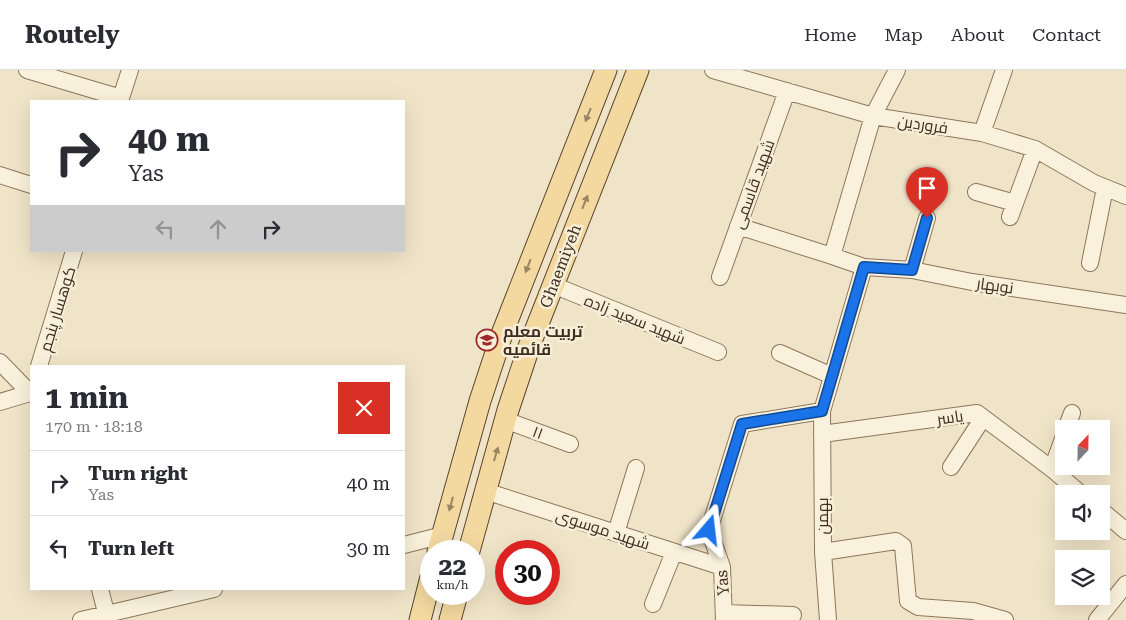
<!DOCTYPE html>
<meta charset="utf-8">
<style>
:root{--surface:#fff;--page:#f2f2f3;--text:#2b2b33;--muted:#7c7c81;--line:#e1e1e2}
body{margin:0;font-family:"Roboto Serif",Cairo,serif;background:var(--page);color:var(--text);height:100vh;display:flex;flex-direction:column;font-size:19px;white-space:nowrap}
*{box-sizing:border-box;margin:0}
p{font-size:16px;color:var(--muted)}
.icon{flex:none;width:28px;height:28px;fill:none;stroke:currentColor;stroke-width:2;stroke-linecap:round;stroke-linejoin:round}
.map{position:relative;flex:1;overflow:hidden}
.side{position:absolute;left:30px;top:295px;width:375px;height:225px;display:flex;flex-direction:column;background:var(--surface);border-radius:0px;box-shadow:0 5px 20px #0002}
.side>*{flex:none}
.guide{position:absolute;left:30px;top:30px;width:375px;height:152px;border-radius:0px;box-shadow:0 5px 20px #0002;background:#fff;color:var(--text);overflow:hidden}
.needle{width:32px;rotate:22deg}
.tools{position:absolute;left:1055px;top:350px;display:grid;gap:10px}
.tools a{display:grid;place-items:center;width:55px;height:55px;border-radius:0px;background:var(--surface);box-shadow:0 5px 20px #0002;font-size:25px}
.speed{position:absolute;left:420px;top:470px;display:flex;gap:10px;font-size:25px;font-weight:700;text-align:center}
.speed>*{display:grid;place-content:center;width:65px;height:65px;border-radius:50%;background:var(--surface);box-shadow:0 5px 20px #0002;line-height:1}
.speed small{font-size:12px;font-weight:400}
.speed .limit{border:8px solid #d22;background:#fff;color:#111}
.pin{position:absolute;display:grid;place-items:center;width:42px;height:42px;color:#fff;margin:-51px -21px;border-radius:50% 50% 50% 0;rotate:-45deg;box-shadow:0 0 5px #0007}
.pin .icon{rotate:45deg}
.me{position:absolute;width:55px;margin:-28px;rotate:17deg;stroke-linejoin:round;filter:drop-shadow(0 0 4px #0008)}
.turn{display:flex;align-items:center;gap:18px;height:105px;padding:0 15px;font-size:22px}
.turn .icon{width:65px;height:65px;stroke-width:2.5}
.turn b{display:block;font-size:35px;line-height:42px}
.lanes{display:flex;align-items:center;height:48px;padding:0 15px;background:#0003;justify-content:center;gap:25px;direction:ltr}
.lanes .off{opacity:.35}
.round{display:grid;place-items:center;flex:none;width:52px;height:52px;border-radius:0px;background:var(--page)}
.head{display:flex;align-items:center;justify-content:space-between;height:85px;padding:0 15px}
h1{font-size:30px;font-weight:700;line-height:38px}
ul{padding:0;list-style:none}
li{display:flex;align-items:center;gap:15px;height:65px;padding:0 15px;border-top:1px solid var(--line)}
li div{flex:1}
li b{display:block;font-size:19px}
li em{font-style:normal}
header{display:flex;align-items:center;gap:30px;box-sizing:border-box;height:70px;padding:0 25px;background:var(--surface);border-bottom:1px solid var(--line)}
header strong{font-size:24px}
nav{display:flex;gap:28px;margin-inline-start:auto;font-size:18px}
.map>svg:first-child{display:block}
.lines{fill:none;stroke-linecap:round;stroke-linejoin:round}
.minor-casing{stroke:#8d765c;stroke-width:18}
.major-casing{stroke:#5b4430;stroke-width:23}
.minor{stroke:#faf1dc;stroke-width:16}
.major{stroke:#f3d9a0;stroke-width:21}
.oneway{fill:#988460}
.route-casing{stroke:#114b97;stroke-width:12}
.route{stroke:#1a73e8;stroke-width:9}
.labels{text-anchor:middle;stroke-width:5;stroke-linejoin:round;paint-order:stroke}
.street-label{font-size:16px;fill:#3d2e20;stroke:#f7eed8}
.poi-label{font-size:16px;font-weight:bold;fill:#3d2e20;stroke:#f7eed8;text-anchor:start}
</style>
<header>
<strong>Routely</strong>
<nav><a>Home</a><a>Map</a><a>About</a><a>Contact</a></nav>
</header>
<div class="map">
<svg width="1126" height="550" viewBox="0 0 1126 550">
<rect width="100%" height="100%" fill="#f0e4c8"/>
<g class="lines">
<g class="minor-casing">
<path id="minor" d="M27,0L121,28
M713,0L873,46L982,63L1035,79L1094,113L1126,126
M120,31L130,0
M982,63L1004,0
M0,105L31,115
M976,122L1015,133
M1010,147L1035,79
M738,156L832,186
M1090,193L1105,118
M864,197L912,200L972,212L1126,235
M912,200L927,148
M720,207L787,21
M553,215L718,282
M780,283L832,306
M0,292L31,324
M39,296L74,181
M0,332L30,323L31,320
M505,350L570,374
M1066,359L1072,343
M822,364L977,343L1052,399L1081,424
M951,397L983,348
M1052,399L1064,366
M485,421L722,497
M1101,440L1126,461
M616,463L636,398
M404,475L443,465
M823,482L896,471L903,476L908,531L918,537L973,541L1005,550
M100,519L108,550
M653,534L674,482
M724,543L793,545
M81,550L214,519
M724,550L722,497L709,460L742,354L822,341
M828,550L823,482L822,341L864,197L832,186L873,46L897,0
M1097,550L1126,514"/>
</g>
<g class="major-casing">
<path id="major" d="M438,481L480,331L502,264L606,0
M469,481L508,340L530,274L638,0
M420,550L431,507
M450,550L457,524"/>
</g>
<use href="#minor" class="minor"/>
<use href="#major" class="major"/>
</g>
<defs><path id="oneway-solid" d="M-6-.8H1V-3.2L6.5 0L1 3.2V.8H-6Z" transform="scale(1.25)"/></defs>
<g class="oneway">
<use href="#oneway-solid" transform="translate(588 45) rotate(112)"/>
<use href="#oneway-solid" transform="translate(585 132) rotate(-68)"/>
<use href="#oneway-solid" transform="translate(528 196) rotate(111)"/>
<use href="#oneway-solid" transform="translate(496 384) rotate(-74)"/>
<use href="#oneway-solid" transform="translate(451 434) rotate(105)"/>
</g>
<g class="lines">
<g class="route-casing">
<path id="route" d="M709,460L742,354L822,341L864,197L912,200L927,148"/>
</g>
<use href="#route" class="route"/>
</g>
<defs>
<g id="school-ring" transform="scale(1.125)"><circle r="9.5" fill="#f7eed8" stroke="#9e2a2b" stroke-width="1.5"/><path d="M0-5L7-2L0 1L-7-2ZM-4 1L0 2.5L4 1V4Q0 6-4 4Z" fill="#9e2a2b"/></g>
</defs>
<g fill-rule="evenodd">
<use href="#school-ring" x="487" y="270"/>
</g>
<g class="labels">
<g class="street-label">
<text transform="translate(923 54) rotate(9)" y="6">فروردین</text>
<text transform="translate(753 114) rotate(-70)" y="6">شهید قاسمی</text>
<text transform="translate(560 196) rotate(-69)" y="6">Ghaemiyeh</text>
<text transform="translate(995 215) rotate(8)" y="6">نوبهار</text>
<text transform="translate(57 239) rotate(-73)" y="6">کوهسار پنجم</text>
<text transform="translate(635 249) rotate(22)" y="6">شهید سعید زاده</text>
<text transform="translate(950 347) rotate(-8)" y="6">یاسر</text>
<text transform="translate(538 362) rotate(20)" y="6">۱۱</text>
<text transform="translate(822 446) rotate(-90)" y="6">بهمن</text>
<text transform="translate(603 459) rotate(18)" y="6">شهید موسوی</text>
<text transform="translate(722 513) rotate(-94)" y="6">Yas</text>
</g>
<g class="poi-label">
<text x="503" y="267">تربیت معلم<tspan x="503" dy="18">قائمیه</tspan></text>
</g>
</g>
</svg>
<div class="tools">
<a><svg class="needle" viewBox="-14 -14 28 28"><path d="M0-13l5 13h-10z" fill="#e53935"/><path d="M0 13l5-13h-10z" fill="#7c7c81"/></svg></a>
<a><svg class="icon" aria-label="sound" viewBox="0 0 24 24"><path d="M4 9h4l5-4v14l-5-4H4zM17 9q2 3 0 6"/></svg></a>
<a><svg class="icon" aria-label="layers" viewBox="0 0 24 24"><path d="M12 4l9 5-9 5-9-5zM3 14l9 5 9-5"/></svg></a>
</div>
<div class="speed"><div>22<small>km/h</small></div><div class="limit">30</div></div>
<div class="pin" style="left:927px;top:148px;background:#d93025"><svg class="icon" aria-label="arrive" viewBox="0 0 24 24"><path d="M6 21V4h12l-3 4 3 4H6"/></svg></div>
<svg class="me" style="left:709px;top:460px" viewBox="-20 -20 40 40"><path d="M0-17L14 15 0 8-14 15z" fill="#1a73e8" stroke="#fff" stroke-width="4"/></svg>
<div class="guide">
<div class="turn"><svg class="icon" aria-label="right" viewBox="0 0 24 24"><path d="M7 20v-9h11M14 6l5 5-5 5"/></svg><div><b>40 m</b>Yas</div></div>
<div class="lanes"><svg class="icon off" aria-label="left" viewBox="0 0 24 24"><path d="M17 20v-9H6M10 6l-5 5 5 5"/></svg><svg class="icon off" aria-label="ahead" viewBox="0 0 24 24"><path d="M12 20V5M6 11l6-6 6 6"/></svg><svg class="icon" aria-label="right" viewBox="0 0 24 24"><path d="M7 20v-9h11M14 6l5 5-5 5"/></svg></div>
</div>
<section class="side">
<div class="head"><div><h1>1 min</h1><p>170 m · 18:18</p></div><a class="round" style="background:#d93025;color:#fff"><svg class="icon" aria-label="close" viewBox="0 0 24 24"><path d="M6 6l12 12M18 6L6 18"/></svg></a></div>
<ul>
<li><svg class="icon" aria-label="right" viewBox="0 0 24 24"><path d="M7 20v-9h11M14 6l5 5-5 5"/></svg><div><b>Turn right</b><p>Yas</p></div><em>40 m</em></li>
<li><svg class="icon" aria-label="left" viewBox="0 0 24 24"><path d="M17 20v-9H6M10 6l-5 5 5 5"/></svg><div><b>Turn left</b></div><em>30 m</em></li>
</ul>
</section>
</div>
